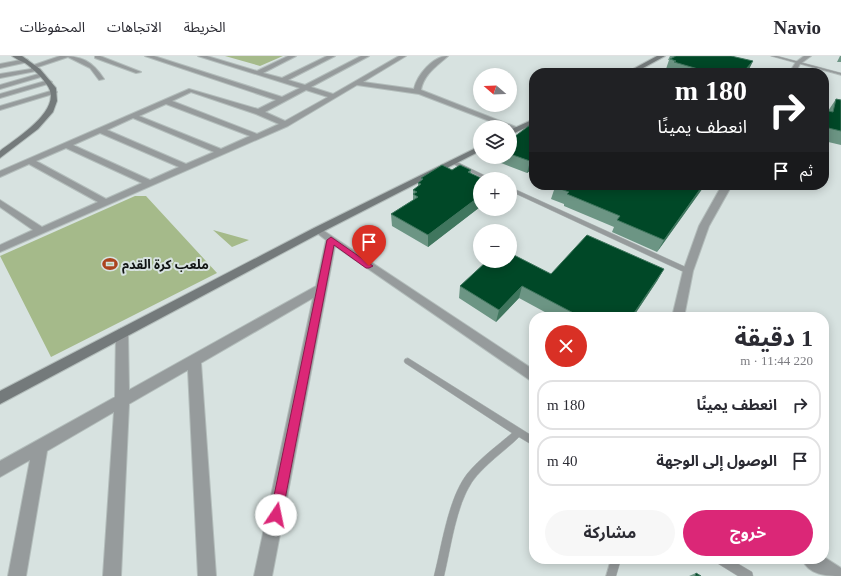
<!DOCTYPE html>
<html lang="ar">
<meta charset="utf-8">
<style>
:root{--surface:#fff;--page:#f7f7f7;--text:#2b2b33;--muted:#7c7c81;--line:#e1e1e2;--accent:#db2777}
body{margin:0;font-family:"Times New Roman","Noto Sans Arabic",serif;background:var(--page);color:var(--text);direction:rtl;height:100vh;display:flex;flex-direction:column;font-size:15px;white-space:nowrap}
*{box-sizing:border-box;margin:0}
p{font-size:13px;color:var(--muted)}
.icon{flex:none;width:22px;height:22px;fill:none;stroke:currentColor;stroke-width:2;stroke-linecap:round;stroke-linejoin:round}
.map{position:relative;flex:1;overflow:hidden;direction:ltr}
.panel{position:absolute;left:529px;top:256px;width:300px;height:252px;display:flex;flex-direction:column;background:var(--surface);border-radius:16px;box-shadow:0 2px 10px #0003;direction:rtl}
.panel>*{flex:none}
.top-card{position:absolute;left:529px;top:12px;width:300px;height:122px;border-radius:16px;box-shadow:0 2px 10px #0003;direction:rtl;background:#202124;color:#fff;overflow:hidden}
.needle{width:26px;rotate:289deg}
.buttons{position:absolute;left:473px;top:12px;display:grid;gap:8px}
.buttons a{display:grid;place-items:center;width:44px;height:44px;border-radius:50%;background:var(--surface);box-shadow:0 2px 10px #0003;font-size:20px}
.pin{position:absolute;display:grid;place-items:center;width:34px;height:34px;color:#fff;margin:-41px -17px;border-radius:50% 50% 50% 0;rotate:-45deg;box-shadow:0 0 4px #0007}
.pin .icon{rotate:45deg}
.me{position:absolute;width:44px;margin:-22px;rotate:11deg;stroke-linejoin:round;filter:drop-shadow(0 0 3px #0008)}
.turn{display:flex;align-items:center;gap:14px;height:84px;padding:0 16px;font-size:18px}
.turn .icon{width:52px;height:52px;stroke-width:2.5}
.turn b{display:block;font-size:28px;line-height:34px}
.then{display:flex;align-items:center;height:38px;padding:0 16px;background:#0003;gap:8px;font-size:15px}
.round{display:grid;place-items:center;flex:none;width:42px;height:42px;border-radius:21px;background:var(--page)}
.headline{display:flex;align-items:center;justify-content:space-between;height:68px;padding:0 16px}
h1{font-size:24px;font-weight:700;line-height:30px}
.cta{display:flex;gap:8px;margin-top:auto;padding:8px 16px}
.cta a{flex:1;height:46px;border-radius:24px;background:var(--accent);color:#fff;font-size:16px;font-weight:700;line-height:46px;text-align:center}
.cta a+a{background:var(--page);color:var(--text)}
ul{padding:0;list-style:none}
li{display:flex;align-items:center;gap:12px;height:50px;margin:0 8px 6px;padding:0 8px;border:2px solid var(--line);border-radius:16px}
li div{flex:1}
li b{display:block;font-size:15px}
li em{font-style:normal}
header{display:flex;align-items:center;gap:24px;box-sizing:border-box;height:56px;padding:0 20px;background:var(--surface);border-bottom:1px solid var(--line)}
header strong{font-size:19px}
nav{display:flex;gap:22px;margin-inline-start:auto;font-size:14px}
.map>svg:first-child{display:block}
.green{fill:#a5ba8a}
.lines{fill:none;stroke-linecap:round;stroke-linejoin:round}
.lane-casing{stroke:#b3bdbb;stroke-width:1}
.street-casing{stroke:#b3bdbb;stroke-width:2}
.secondary-casing{stroke:#b3bdbb;stroke-width:2}
.lane{fill:#969b9c;fill-rule:evenodd}
.street{fill:#969b9c;fill-rule:evenodd}
.secondary{fill:#747a7b;fill-rule:evenodd}
.wall{fill:#6c9584}
.shaded-wall{fill:#40765e}
.building{fill:#004827;stroke:#40765e}
.route{fill:#db2777;stroke:#8e194d}
.labels{text-anchor:middle;stroke-width:4;stroke-linejoin:round;paint-order:stroke}
.poi-label{font-size:13px;font-weight:bold;fill:#111414;stroke:#d7e2e0;text-anchor:start}
</style>
<header>
<strong>Navio</strong>
<nav><a>الخريطة</a><a>الاتجاهات</a><a>المحفوظات</a></nav>
</header>
<div class="map">
<svg width="841" height="520" viewBox="0 0 841 520">
<rect width="100%" height="100%" fill="#d7e2e0"/>
<path class="green" d="M225,0H283L260,10Z
M135,140H146L217,217L51,301L0,200Z
M213,174L249,184L232,191Z"/>
<g class="lines">
<g class="lane-casing">
<path id="lane" d="M771,0H777L841,17V19Z
M451,105H455L492,123H485L451,107Z
M510,131L690,213L691,215L688,217H686L510,135Z
M408,302L534,381V390L519,381C504,396 485,408 472,426C456,450 451,491 444,520H434C442,489 448,443 467,418C480,402 497,390 512,377L405,307L404,305L405,303Z
M611,503H621L616,520H606Z
M716,503H730L752,516L753,520H738L717,507Z"/>
</g>
<g class="street-casing">
<path id="street" d="M60,0C82,0 92,5 104,23L99,24L90,12L68,1L35,12L36,15L0,22V18L31,13V10Z
M95,0H100L141,16L136,17L95,2Z
M145,0H154L282,41L300,32L198,0H207L257,15L288,0H296L263,17L282,22L327,0H335L288,24L305,29L361,0H369L311,31L333,38L399,0H406L363,26L414,33C417,19 433,0 448,0C437,10 424,18 421,34L521,73L517,75L510,73V71H505L419,38L357,29L288,70L0,196V189L33,174L0,151V144L42,171L98,146L29,108L0,121V115L189,33L258,53L276,44ZM306,34L328,41L285,65L265,56ZM191,36L256,58L279,68L257,78L172,45ZM166,48L250,80L221,93L139,60ZM133,62L214,96L186,108L107,74ZM100,77L179,111L150,124L73,89ZM66,92L142,127L106,143L36,105Z
M804,0H811L800,8L795,17H789L796,6Z
M26,3L28,4V6L0,12V8Z
M42,17L45,19L44,20L0,33V29Z
M49,24L52,26L51,27L0,42V38Z
M54,34L57,36L56,37L0,54V50Z
M722,129H732L709,170L693,215L684,261H672L683,215L699,170Z
M318,171L534,314V327L335,190L272,520H254L313,242L201,307L216,520H198L188,314L129,348L121,520H103L114,356L47,395L26,520H8L30,404L0,421V405L115,341L116,277L118,274L122,272L126,274L128,277L129,334L316,230L326,184L313,174Z
M824,501L841,512V520C826,520 809,519 802,503H824Z"/>
</g>
<g class="secondary-casing">
<path id="secondary" d="M12,0H22L40,13L56,32L57,45L53,56L38,73L0,102V95C15,83 65,53 47,29C42,21 33,13 25,7C21,5 16,3 12,0Z
M657,0H665L634,17H626Z
M534,63V68L510,79V74Z
M480,90V95L322,176L0,348V335L314,172Z"/>
</g>
<use href="#lane" class="lane"/>
<use href="#street" class="street"/>
<use href="#secondary" class="secondary"/>
</g>
<path class="wall" d="M670,0H734L733,1L753,5L749,13L762,17H675L670,16L671,14L666,13L669,4H668Z
M840,0H841V6H837Z
M836,43L841,44V89L824,85V54L828,55Z
M534,66V112L527,117L496,105V101H510V84Z
M471,114V118L480,123V151L428,191L392,170L391,158L413,144V134L418,131V127L421,124V122Z
M556,129H705L657,196L612,176L614,171L564,150V148L551,143L555,131Z
M664,213L657,225L633,261H634H554L519,242L496,266L459,242L460,230L551,218Z
M696,517L701,520H689Z"/>
<path class="shaded-wall" d="M753,5L748,15L746,13Z
M534,102V112L527,117L530,105Z
M703,129H705L657,196L664,184Z
M480,140V151L428,191V179Z
M664,213L657,225L633,261H631Z
M522,230L519,242L496,266L499,254Z"/>
<path class="building" d="M676,0H731L753,5L746,13L762,17H702L705,15L674,6L676,5L670,3Z
M836,43L841,44V75L824,71V54L833,56Z
M534,66V102L530,105L510,98V84Z
M442,109L452,114L460,109L471,114L468,116L483,123H480V140L428,179L391,158L418,141L413,138L417,136L413,134L421,128L418,127L423,123L421,122Z
M556,129H703L664,184L617,164L620,160L567,138L569,136L555,131Z
M587,179L664,213L632,260L634,261H581L522,230L499,254L460,230L487,205H510V197L551,218Z
M696,517L701,520H695Z"/>
<path class="route" d="M331,181L373,210L369,212H366L334,189L282,459L280,464L276,466L271,464L270,459L327,184Z"/>
<defs>
<g id="stadium-bare" transform="scale(1.2)"><path d="M0-5a6.5 5 0 1 0 0 10a6.5 5 0 1 0 0-10ZM-3.5-1.8h7v3.6h-7Z" fill="#ab441e" stroke="#d7e2e0" stroke-width="2.5" paint-order="stroke"/></g>
</defs>
<g fill-rule="evenodd">
<use href="#stadium-bare" x="110" y="208"/>
</g>
<g class="labels">
<g class="poi-label">
<text x="122" y="213">ملعب كرة القدم</text>
</g>
</g>
</svg>
<div class="buttons">
<a><svg class="needle" viewBox="-14 -14 28 28"><path d="M0-13l5 13h-10z" fill="#e53935"/><path d="M0 13l5-13h-10z" fill="#7c7c81"/></svg></a>
<a><svg class="icon" aria-label="layers" viewBox="0 0 24 24"><path d="M12 4l9 5-9 5-9-5zM3 14l9 5 9-5"/></svg></a>
<a>+</a>
<a>−</a>
</div>
<div class="pin" style="left:369px;top:210px;background:#d93025"><svg class="icon" aria-label="arrive" viewBox="0 0 24 24"><path d="M6 21V4h12l-3 4 3 4H6"/></svg></div>
<svg class="me" style="left:276px;top:459px" viewBox="-20 -20 40 40"><circle r="19" fill="#fff"/><path d="M0-13L10 11 0 6-10 11z" fill="#db2777"/></svg>
<div class="top-card">
<div class="turn"><svg class="icon" aria-label="right" viewBox="0 0 24 24"><path d="M7 20v-9h11M14 6l5 5-5 5"/></svg><div><b>180 m</b>انعطف يمينًا</div></div>
<div class="then">ثم<svg class="icon" aria-label="arrive" viewBox="0 0 24 24"><path d="M6 21V4h12l-3 4 3 4H6"/></svg></div>
</div>
<section class="panel">
<div class="headline"><div><h1>1 دقيقة</h1><p>220 m · 11:44</p></div><a class="round" style="background:#d93025;color:#fff"><svg class="icon" aria-label="close" viewBox="0 0 24 24"><path d="M6 6l12 12M18 6L6 18"/></svg></a></div>
<ul>
<li><svg class="icon" aria-label="right" viewBox="0 0 24 24"><path d="M7 20v-9h11M14 6l5 5-5 5"/></svg><div><b>انعطف يمينًا</b></div><em>180 m</em></li>
<li><svg class="icon" aria-label="arrive" viewBox="0 0 24 24"><path d="M6 21V4h12l-3 4 3 4H6"/></svg><div><b>الوصول إلى الوجهة</b></div><em>40 m</em></li>
</ul>
<div class="cta"><a>خروج</a><a>مشاركة</a></div>
</section>
</div>
